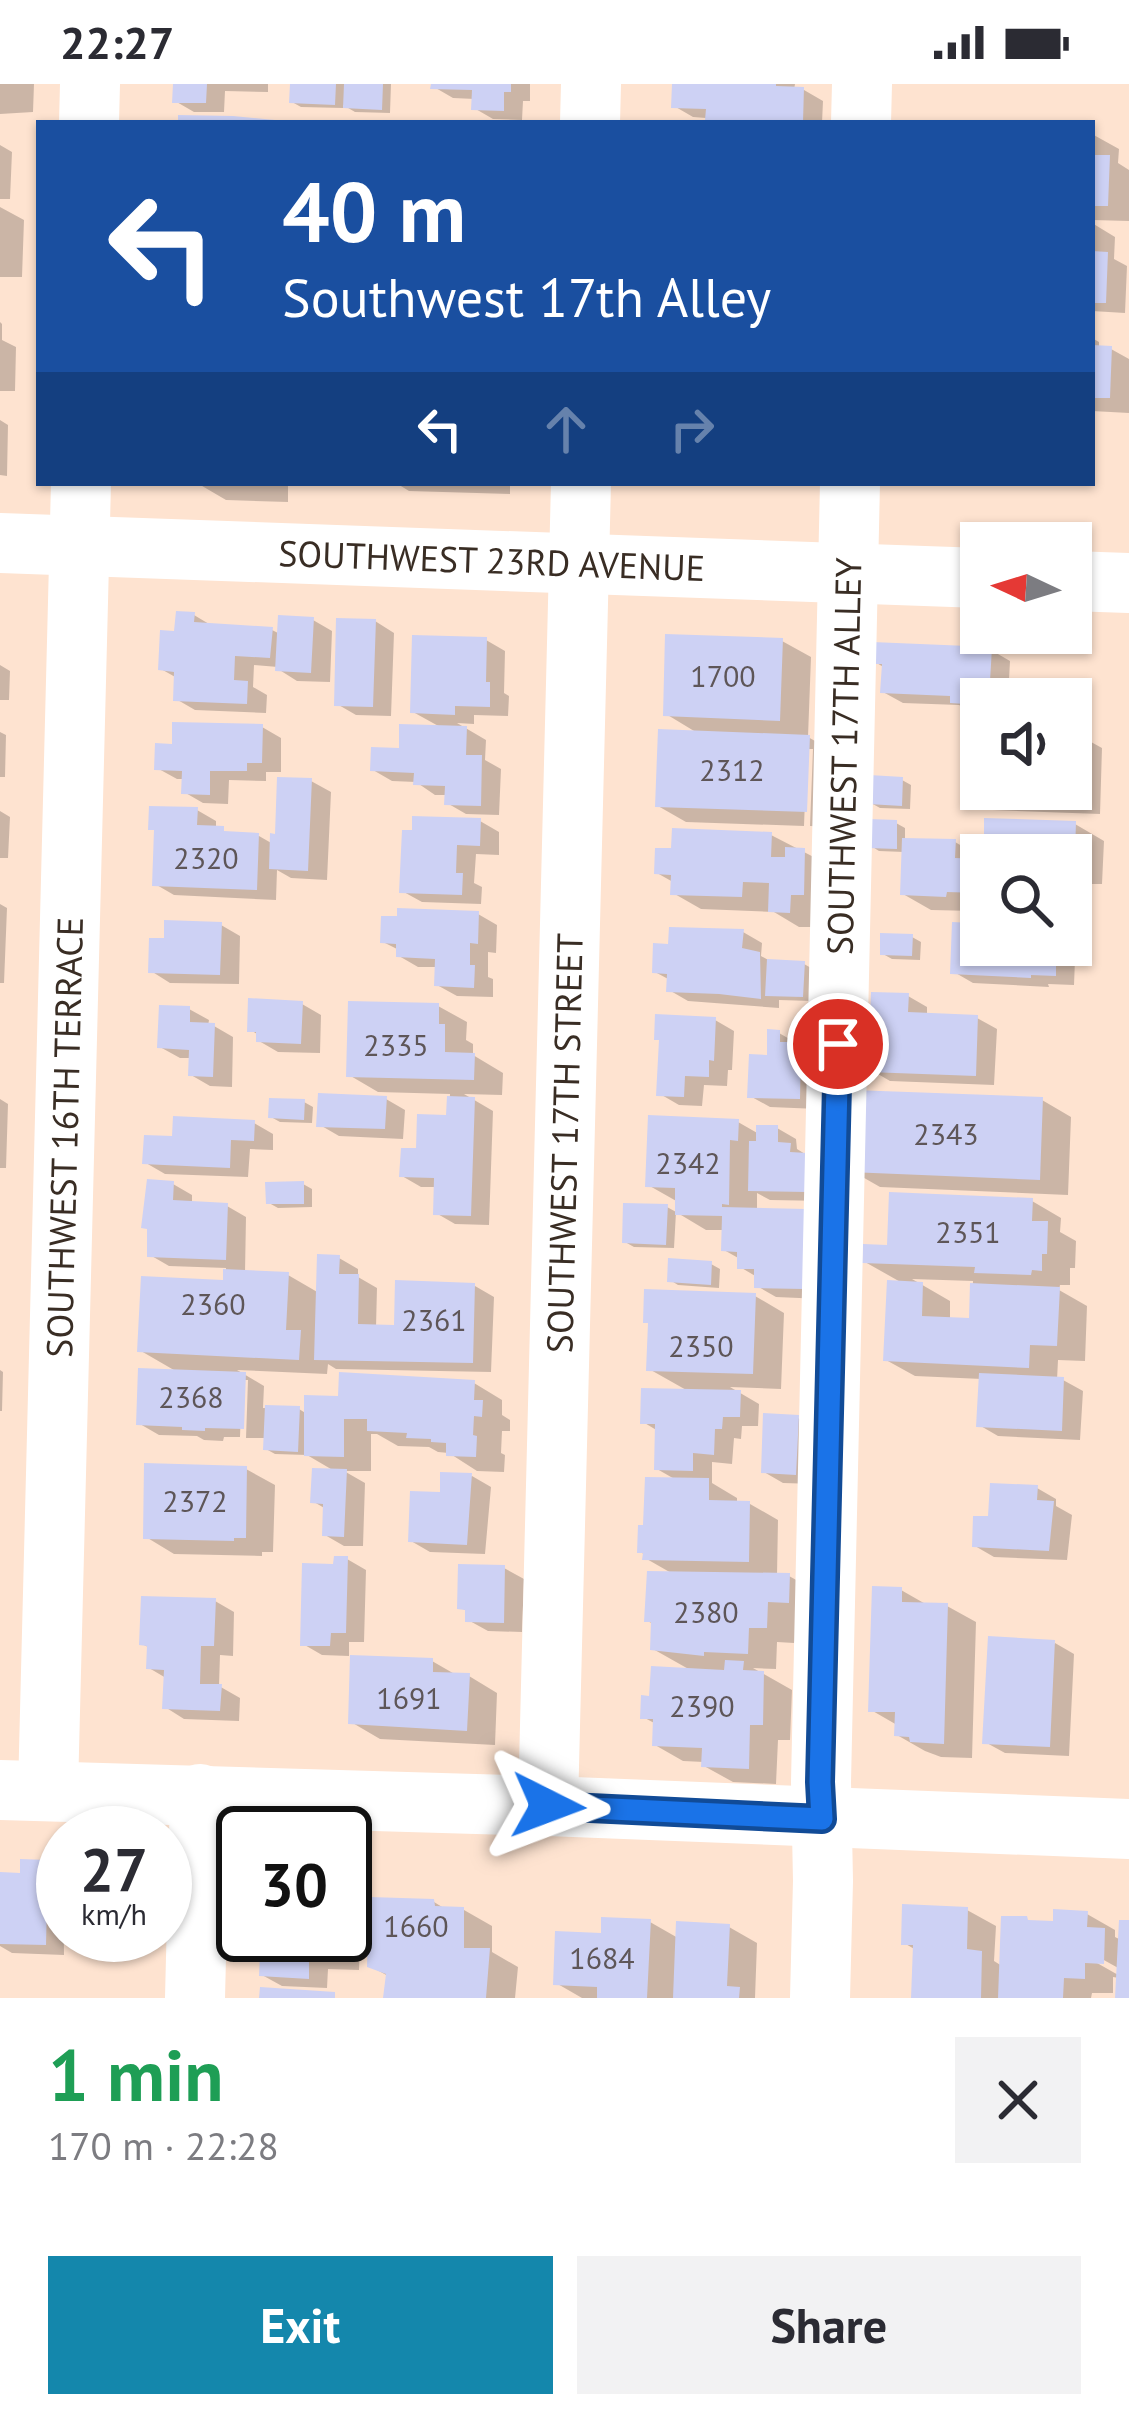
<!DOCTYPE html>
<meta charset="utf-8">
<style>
:root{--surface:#fff;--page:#f2f2f3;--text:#2b2b33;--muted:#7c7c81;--accent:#1487ac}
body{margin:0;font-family:"PT Sans",sans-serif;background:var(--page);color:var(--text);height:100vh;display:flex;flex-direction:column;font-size:45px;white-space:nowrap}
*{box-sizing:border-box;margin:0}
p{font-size:39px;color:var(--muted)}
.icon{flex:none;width:66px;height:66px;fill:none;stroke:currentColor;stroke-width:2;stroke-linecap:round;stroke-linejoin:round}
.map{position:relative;height:1914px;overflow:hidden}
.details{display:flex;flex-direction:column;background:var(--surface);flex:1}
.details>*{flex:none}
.top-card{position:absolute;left:36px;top:36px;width:1059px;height:366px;border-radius:0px;box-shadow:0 3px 9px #0004;background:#1a4fa0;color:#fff;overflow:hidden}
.needle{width:78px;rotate:274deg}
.tools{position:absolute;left:960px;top:438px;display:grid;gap:24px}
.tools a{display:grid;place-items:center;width:132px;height:132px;border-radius:0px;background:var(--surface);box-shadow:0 3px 9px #0004;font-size:60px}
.speed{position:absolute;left:36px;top:1722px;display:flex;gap:24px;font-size:60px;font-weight:700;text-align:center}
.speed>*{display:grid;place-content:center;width:156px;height:156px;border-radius:50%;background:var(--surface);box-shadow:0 3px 9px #0004;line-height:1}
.speed small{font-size:30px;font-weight:400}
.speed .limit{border:6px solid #111;border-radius:18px;background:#fff;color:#111}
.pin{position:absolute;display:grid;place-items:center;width:102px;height:102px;color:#fff;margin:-51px;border:6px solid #fff;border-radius:50%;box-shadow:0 3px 12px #0007}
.me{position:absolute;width:132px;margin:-66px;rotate:93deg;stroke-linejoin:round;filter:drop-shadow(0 0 9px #0008)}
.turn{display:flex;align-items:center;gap:42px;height:252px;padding:0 48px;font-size:54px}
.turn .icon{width:156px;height:156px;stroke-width:2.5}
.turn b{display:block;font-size:84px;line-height:102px}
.lanes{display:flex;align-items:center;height:114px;padding:0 48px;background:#0003;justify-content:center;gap:60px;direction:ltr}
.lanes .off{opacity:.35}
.round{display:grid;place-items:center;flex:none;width:126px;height:126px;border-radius:0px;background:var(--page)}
.summary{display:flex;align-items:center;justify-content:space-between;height:204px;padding:0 48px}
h1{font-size:72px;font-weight:800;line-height:90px;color:#1e9e55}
.primary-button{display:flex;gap:24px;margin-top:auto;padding:24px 48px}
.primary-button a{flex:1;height:138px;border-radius:0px;background:var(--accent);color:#fff;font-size:48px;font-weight:800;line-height:138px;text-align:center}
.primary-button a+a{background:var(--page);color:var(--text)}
.status{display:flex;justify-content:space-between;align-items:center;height:84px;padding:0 60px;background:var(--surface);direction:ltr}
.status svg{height:33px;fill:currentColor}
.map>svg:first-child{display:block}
.shadow{fill:#0003;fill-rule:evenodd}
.building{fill:#cdd1f4}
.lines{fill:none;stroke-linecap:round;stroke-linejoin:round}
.minor{stroke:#fff;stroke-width:60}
.route-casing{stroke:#114b97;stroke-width:30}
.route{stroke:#1a73e8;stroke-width:21}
.labels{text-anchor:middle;stroke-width:9;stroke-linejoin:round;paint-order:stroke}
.number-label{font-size:30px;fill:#5e5658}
.street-label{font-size:36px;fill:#392d24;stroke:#fbf5f0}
</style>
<div class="status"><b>22:27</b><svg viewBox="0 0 49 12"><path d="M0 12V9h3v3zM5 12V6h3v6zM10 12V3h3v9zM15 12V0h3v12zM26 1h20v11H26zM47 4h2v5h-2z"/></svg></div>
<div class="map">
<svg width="1129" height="1914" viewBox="0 0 1129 1914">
<rect width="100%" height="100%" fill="#fee3d0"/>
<path class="shadow" d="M0,0H34L33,28L0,30Z
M176,0H268V8L225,7L224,28H194L175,17Z
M293,0H391L390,29L355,28L343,21V24L301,23L292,18Z
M417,0H530V17H523L522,36L493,35L474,24L475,15L453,14L434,3V0Z
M675,0H795L794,6H804L823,17L822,39H716L706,34L693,33L674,22Z
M1092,50L1119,65L1118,79L1129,86V137L1092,136Z
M0,61L12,68L10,115H0Z
M0,123L24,136L22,193H0Z
M1092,139L1115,153L1114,175L1127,182L1125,229L1092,227Z
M0,238L2,240V256L16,263L15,307H0Z
M1092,254L1099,258V264L1111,265L1129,275V329L1092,327Z
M0,336L8,341L7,392L0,391Z
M197,399H288V418L226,416Z
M396,399H510V410L409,407Z
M194,531L214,543L272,546L280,550L313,536L332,547L330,598L297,597L278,585V583L254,581L253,603L267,611L266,629L195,626L176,615L177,594L161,585L177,550Z
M375,537L394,549L391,632L356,631L337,620Z
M486,556L505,567L504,609L509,612L508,632L474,631V640L457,639L486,656L485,676L501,685L499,731L466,730L447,719L448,711H435L416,698L392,697L373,686L442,644L413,628Z
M782,557L811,573L808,653L838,670L835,743L810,742L813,665H807L804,742L686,738L658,722L699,650L666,630Z
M991,566L1010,577L1008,615H981V629L972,628L959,621L903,619L883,608L885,584L875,578Z
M0,581L10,587L9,616H0Z
M262,643L281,654V688H266V697L229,696L228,720L203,719L184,708V695H177L157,684L175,663Z
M981,644V705H1071V647L1102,664L1100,730L992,726L963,710Z
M0,648L6,651L5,693H0Z
M902,696L911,701L910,725L880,724L871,719Z
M311,697L331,708L327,796L291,794L277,786L276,816L174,811L155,800L197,726L216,737V745L232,751L259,752L273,760Z
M0,727L10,733L8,774H0Z
M480,737L499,748V771L476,770L474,799L482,803L481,820L422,818L402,807Z
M896,739L905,744V757L955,758L981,773V755L1075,740L1104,757L1102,800H1090V823L1071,822V771H981V823L975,822L974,827L931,826L903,810L904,768L879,767L871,762Z
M771,751L833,783L818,843H799L774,828L701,825L673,809V798L657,789L674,768Z
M0,820L7,824L4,899H0Z
M478,830L497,841L496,869L488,868V893L493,895V913L457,912L437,901L438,883H418L399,872V866L383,858Z
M221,841L240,852L239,900L170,899L151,887L167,857Z
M972,842L981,847V861H1071V846L1086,855L1085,877L1075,876L1074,901L1048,900L1049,903L973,899L954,888Z
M743,848L762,859L761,872L772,878L804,880L813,885L811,917L779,916V924L688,917L669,906L670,896L655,888Z
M912,853L921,858L920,876L892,875L883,870Z
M908,912L927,923V931L977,934L997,945L994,1001L890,997L871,986Z
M302,920L321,931L320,969L278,968L259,957V951L250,946Z
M438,922L467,938L466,956L473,960V971L503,989L502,1011L464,1010L493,1027L489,1141L455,1140L436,1129V1103H421L402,1092L418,1067L449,1034L450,1010L378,1008L349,991Z
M189,925L209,936L208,942H214L233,953L232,1003L210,1002L191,991L192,974H180L160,963Z
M715,936L734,947L732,986H728L727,1002L704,1001L702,1022L679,1021L660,1010Z
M779,949L819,972L818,1025L770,1023L750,1012Z
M0,1015L8,1020L6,1084H0Z
M386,1015L405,1026L403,1055L339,1052L320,1041Z
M1042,1016L1071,1033L1068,1111L880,1103L852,1087Z
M304,1018L313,1023L312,1039L280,1038L271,1033Z
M738,1038L759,1050L777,1044L796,1055L797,1065L826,1083L825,1117L770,1116L757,1109V1127L822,1215L776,1213L757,1202V1193L740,1183V1175L724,1166L725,1146H706L676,1128L674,1164L634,1163L625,1158L667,1123L678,1129V1118L648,1101Z
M254,1039L273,1050V1066L250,1065L248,1093L165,1090L146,1079L175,1055Z
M173,1100L192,1111V1120L227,1122L246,1133L245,1189L288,1191L319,1209L339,1174L358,1185V1193L377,1204L376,1244H397L475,1202L494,1213L491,1288L336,1285L328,1280L327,1290L237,1286L264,1302L263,1324L299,1325L307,1330L341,1315L474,1299L502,1316V1331L510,1336V1347H502L501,1369L505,1371L504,1388L477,1387L449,1369L438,1368L429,1363L398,1362L377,1350H371V1387H344L365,1399L363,1462H344L325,1451L326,1425L314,1418L336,1388L307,1371L275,1370L266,1365L267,1354H246L248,1296H242L240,1353H224L223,1357L204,1356L197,1352L159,1351L140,1340L179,1289L141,1267L226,1199V1184L169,1182L150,1171Z
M303,1100L312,1105V1123L278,1124L269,1119Z
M1032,1117L1061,1134L1060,1148L1076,1157L1075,1184H1070V1201H1060L1059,1206L1087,1222L1085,1277L1058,1276L1057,1296H1063L1083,1307L1080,1356L998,1352L979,1341L982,1295L915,1292L886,1276L904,1200L865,1178L890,1164ZM912,1195L973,1197L971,1237L950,1236V1217Z
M711,1180L720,1185L719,1204L678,1201L670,1196Z
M755,1212L784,1229L781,1305L730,1303L759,1320L758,1342H742L741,1355L734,1354L732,1380L712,1378V1399L737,1414V1420H750L778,1436L777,1492H789L818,1508L794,1559L777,1558L776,1585L753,1584L792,1606L790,1656H778L776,1700L733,1698L704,1682V1678L683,1677L655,1661L656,1640L643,1633L652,1615L692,1587L653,1565L654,1540L647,1537L673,1490L645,1474L646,1471L640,1468L678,1397L657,1385L658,1347L643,1338L688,1307L649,1285Z
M0,1286L3,1288L2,1327H0Z
M798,1334L817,1345L815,1400L783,1399L764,1388Z
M246,1385L275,1401L273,1468H262V1472L174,1470L146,1453Z
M472,1392L491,1403L485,1470L430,1468L411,1457L443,1411Z
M1037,1404L1056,1415V1422L1072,1431L1067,1476L994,1473L975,1462L991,1435Z
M347,1475L366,1486L364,1558H349V1572L322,1571L303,1560L336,1483Z
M504,1484L524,1495L522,1548L488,1547L468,1536V1528L460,1523Z
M901,1506L929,1522H947L976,1538L972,1674L941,1673L925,1667L897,1651V1641L871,1626Z
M215,1517L234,1528L233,1572L220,1571L219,1602L240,1614L239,1637L184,1635L165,1623L166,1594L149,1584L150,1564L142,1560Z
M1055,1559L1074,1570L1069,1672L1005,1669L985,1658Z
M432,1577L458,1592H469L497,1609L495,1661L380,1655L351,1638Z
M47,1779L63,1788L64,1871L12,1869L0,1862V1791L22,1792Z
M434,1818L447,1826H464L492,1842V1868L518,1883L515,1914H386L388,1892L370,1882Z
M967,1826L996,1842L994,1877L1002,1882L1033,1839L1056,1840L1087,1830L1115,1846V1853L1121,1856L1129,1840V1914H1118L1119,1894L1113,1893V1909H1092L1091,1914H914L916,1866L904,1859ZM1093,1870L1120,1885V1892L1090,1875Z
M650,1838L678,1854L729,1843L757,1859L755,1914H582L556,1899L604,1852Z
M345,1847L360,1856L359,1886L328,1885L327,1904L282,1902L262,1891L270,1873L271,1851H345Z"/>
<path class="building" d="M173,0H207L206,19H172Z
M290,0H336L335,21L289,19Z
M344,0H383L382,26L343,24Z
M431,0H511V8H504V27L471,26L472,6L430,5Z
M672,0H776V2L804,3L803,38L705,36L706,25L671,24Z
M178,31L233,32L275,36L274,39H178Z
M1092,71H1110L1108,122H1092Z
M1092,167L1108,168L1106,219H1092Z
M1092,261L1112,262L1110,314H1092Z
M176,527L195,528L194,538L273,543L270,574L235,572L234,596L248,597L247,620L173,617L174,588L158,586L160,546L174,547Z
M278,531L314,533L311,589L275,587Z
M336,534L376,535L373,623L334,622Z
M665,550L783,554L780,637L663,632Z
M412,551L487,553L486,598H490V623L455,622V631L410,629Z
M872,558L992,563L989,615H981V621L950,619V612L880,609L882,580H872Z
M172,638L263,640L262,679H247V687H210V711L181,710L182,687L154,686L155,659L172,660Z
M399,640L467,642L466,671H482L481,722L444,721L445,702L413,701L414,689L370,687L371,663L399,664Z
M962,640L981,641V705H1072V716L960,711Z
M658,645L810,651L807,728L655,723Z
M869,691L903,693L902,722L868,720Z
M277,693L312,694L308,787L269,785L270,749L275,750Z
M149,722L198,723L197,741L224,742V747L259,749L257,806L152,802L154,746H148Z
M412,732L481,734L480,762L457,761L456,789H463L462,811L399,809L402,746H412Z
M984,734L1076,737L1075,771H978V752H984Z
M868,735L897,736V765L867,764Z
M672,744L772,748L771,773H785V763L805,764L804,811H791L790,829L768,828L769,799L743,798L742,813L670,811L671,791L654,790L655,764H671Z
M902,754L956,755L955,774L981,775V809L947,808L946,813L900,811Z
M397,824L479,827L478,860L470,859V881H475L474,904L434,902L435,875L396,873V860L380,859L381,832H397Z
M164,836L222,838L220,891L148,889L149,854H164Z
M952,838L973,839V853L981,854V861H1067V868L1056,867V892L1031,891V894L950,890Z
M669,843L744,845L742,864L760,868L761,915L719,910L666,908L667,890L652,889L653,859L668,860Z
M880,849L913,850L912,872L880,871Z
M767,875L805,877L803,913L765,912Z
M871,908L909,909L908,928L978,931L976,992L868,988Z
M248,914L303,917L301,960L256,958V948H247Z
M348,917L439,919V940H445V968L475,969L474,996L346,993Z
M159,921L190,922V938L215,939L213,993L188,992L189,966L157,964Z
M655,930L716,933L714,977L709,976V993L685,992L684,1013L656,1012L659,956H654Z
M767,945L780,946V958H801L800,1015L747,1014L749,970L767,971Z
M853,1006L1043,1013L1040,1096L849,1088Z
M318,1009L387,1012L385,1045L316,1043Z
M447,1012L475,1013L471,1132L433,1131L434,1094L399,1093L401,1064H416L417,1030L446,1031Z
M269,1014L305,1015L304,1036L268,1034Z
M648,1031L739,1035L738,1057L730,1056L729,1121L722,1120V1123L806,1125L804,1205L754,1204V1185H737V1168L721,1167L722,1132L675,1131V1104L645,1103Z
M173,1032L255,1036L254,1057L231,1056L230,1084L142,1080L144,1051L172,1052Z
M756,1041H778V1058L791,1059L790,1068L807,1069V1108L748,1107L749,1057H756Z
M147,1095L174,1097L173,1116L228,1119L226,1176L147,1173V1145L141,1144Z
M304,1097V1120H266L265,1098Z
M889,1108L1033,1114L1032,1137H1048L1047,1170H1042V1187L1032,1186L1031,1191L974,1189L975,1183L862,1179L863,1160L887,1161Z
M623,1119L668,1120L666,1161L622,1159Z
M317,1170L340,1171L339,1190H359L358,1240L394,1241L395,1196L475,1199L473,1279L314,1276Z
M668,1174L712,1177L711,1201L667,1198Z
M223,1185L289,1188L286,1246H301L299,1276L137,1268L141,1192L223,1196Z
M887,1196L923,1198L922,1232L969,1234L970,1199L1060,1203L1057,1262L1030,1261L1029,1284L883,1277Z
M644,1205L756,1209L753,1290L646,1287L648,1239H643Z
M138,1284L246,1288L244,1345L205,1344V1347L182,1346V1343L136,1341Z
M339,1288L475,1296L474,1316H483L482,1333L474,1332L473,1351L477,1352L476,1373L446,1372V1359L431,1358V1355L406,1354L407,1349L367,1347V1335H344V1373L304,1372V1311L338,1312Z
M979,1289L1064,1293L1062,1347L976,1343Z
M641,1304L741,1306L740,1333H723L722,1345H715L714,1371L693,1369V1387L654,1386L655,1340H640Z
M265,1321L300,1322L298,1368L263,1366Z
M763,1329L799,1331L796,1391L761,1389Z
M144,1379L247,1382L246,1454H234V1457L143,1455Z
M312,1384L347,1385L344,1453L322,1452L323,1420L310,1419Z
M440,1388L472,1389L467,1461L408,1458L410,1407L440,1408Z
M645,1393L709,1394V1416L750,1417L749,1478L642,1476L643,1469H637L638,1441H643Z
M990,1399L1038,1401L1037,1416L1054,1417L1049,1467L972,1463L973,1432H988Z
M334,1472H348L346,1549H331L330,1562H300L302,1479L333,1480Z
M458,1480L505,1481L504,1539L465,1538V1526L457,1525Z
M647,1487L790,1489L789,1519L768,1518L767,1544H749L748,1570L704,1568V1572L650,1566L651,1538H644Z
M872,1502L902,1503V1518L948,1519L944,1660L910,1658L909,1653L894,1652L895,1628H868Z
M141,1512L216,1514L214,1562H201L200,1600H222L220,1627L162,1625L164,1586L146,1585L147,1562L139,1561Z
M988,1552L1055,1556L1050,1663L982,1660Z
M350,1571L433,1574V1588L470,1589L467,1647L348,1640Z
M725,1576L744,1577L743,1586L764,1587L763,1641H750L749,1685L701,1683L702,1664L652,1662L653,1635H640L641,1611L649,1612L651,1582L724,1586Z
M20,1775L48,1776L46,1861L0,1860V1788L20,1789Z
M369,1813L434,1815L435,1822L464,1823V1864H490L486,1914H383L386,1890L367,1883Z
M902,1820L968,1823L967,1865L982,1867L981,1914H911L913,1861H901Z
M1053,1825L1088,1827L1087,1843L1105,1844L1104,1880L1085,1879V1895L1064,1894L1063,1914H998L1001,1832H1027L1028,1836L1053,1837Z
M601,1833L651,1835L647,1914H597V1903L553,1901L555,1847L601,1849Z
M1119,1836H1129V1914H1115Z
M676,1837L730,1840L727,1902L740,1903L739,1914H673Z
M268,1851H342L340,1877L309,1876V1895L259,1892L260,1870H267Z
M260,1903L335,1908V1914H259Z"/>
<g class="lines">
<g class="minor">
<path d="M89,39L90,0"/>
<path d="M590,39L591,0"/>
<path d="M861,39L862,0"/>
<path id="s1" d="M0,459L981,494"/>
<path d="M1071,497L1129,499"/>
<path d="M0,1706L548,1722L1129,1745"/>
<path id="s2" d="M48,1707L81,399"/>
<path id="s3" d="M548,1722L581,399"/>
<path d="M195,1914L200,1710"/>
<path id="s4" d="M820,1914L823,1797L821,1698L850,399"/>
</g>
</g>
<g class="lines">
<g class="route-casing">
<path id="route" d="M548,1722L822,1735L820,1698L838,960"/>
</g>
<use href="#route" class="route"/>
</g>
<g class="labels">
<g class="number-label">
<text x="723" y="603">1700</text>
<text x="732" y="697">2312</text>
<text x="206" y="785">2320</text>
<text x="396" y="972">2335</text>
<text x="946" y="1061">2343</text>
<text x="688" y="1090">2342</text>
<text x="968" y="1159">2351</text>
<text x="213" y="1231">2360</text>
<text x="434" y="1247">2361</text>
<text x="701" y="1273">2350</text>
<text x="191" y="1324">2368</text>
<text x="195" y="1428">2372</text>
<text x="706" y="1539">2380</text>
<text x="409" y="1625">1691</text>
<text x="702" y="1633">2390</text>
<text x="416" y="1853">1660</text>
<text x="602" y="1885">1684</text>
</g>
<g class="street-label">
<text dy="13" stroke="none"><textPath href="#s1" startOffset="492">SOUTHWEST 23RD AVENUE</textPath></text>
<text dy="13" stroke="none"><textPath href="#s4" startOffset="1242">SOUTHWEST 17TH ALLEY</textPath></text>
<text dy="13" stroke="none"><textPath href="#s2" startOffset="654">SOUTHWEST 16TH TERRACE</textPath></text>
<text dy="13" stroke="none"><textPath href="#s3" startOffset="663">SOUTHWEST 17TH STREET</textPath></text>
</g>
</g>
</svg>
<div class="tools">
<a><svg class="needle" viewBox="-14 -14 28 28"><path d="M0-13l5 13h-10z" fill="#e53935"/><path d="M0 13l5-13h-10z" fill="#7c7c81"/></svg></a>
<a><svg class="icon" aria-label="sound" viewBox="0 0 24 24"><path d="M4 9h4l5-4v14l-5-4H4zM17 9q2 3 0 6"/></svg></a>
<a><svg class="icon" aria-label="search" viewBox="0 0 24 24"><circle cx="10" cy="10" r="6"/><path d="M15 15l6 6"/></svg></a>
</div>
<div class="speed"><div>27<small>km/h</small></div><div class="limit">30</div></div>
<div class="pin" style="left:838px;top:960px;background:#d93025"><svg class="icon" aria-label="arrive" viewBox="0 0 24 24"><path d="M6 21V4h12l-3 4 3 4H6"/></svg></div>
<svg class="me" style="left:548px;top:1722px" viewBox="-20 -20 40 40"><path d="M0-17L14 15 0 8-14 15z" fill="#1a73e8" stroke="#fff" stroke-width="4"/></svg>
<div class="top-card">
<div class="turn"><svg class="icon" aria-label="left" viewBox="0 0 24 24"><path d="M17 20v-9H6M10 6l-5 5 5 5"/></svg><div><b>40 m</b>Southwest 17th Alley</div></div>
<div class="lanes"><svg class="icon" aria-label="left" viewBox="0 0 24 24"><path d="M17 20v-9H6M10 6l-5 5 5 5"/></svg><svg class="icon off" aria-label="ahead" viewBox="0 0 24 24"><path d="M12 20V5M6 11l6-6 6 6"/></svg><svg class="icon off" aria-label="right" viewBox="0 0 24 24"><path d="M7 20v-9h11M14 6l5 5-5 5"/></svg></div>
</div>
</div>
<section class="details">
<div class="summary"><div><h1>1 min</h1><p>170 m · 22:28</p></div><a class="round"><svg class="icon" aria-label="close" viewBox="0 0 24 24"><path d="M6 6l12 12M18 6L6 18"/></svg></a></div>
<div class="primary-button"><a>Exit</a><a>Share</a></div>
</section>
